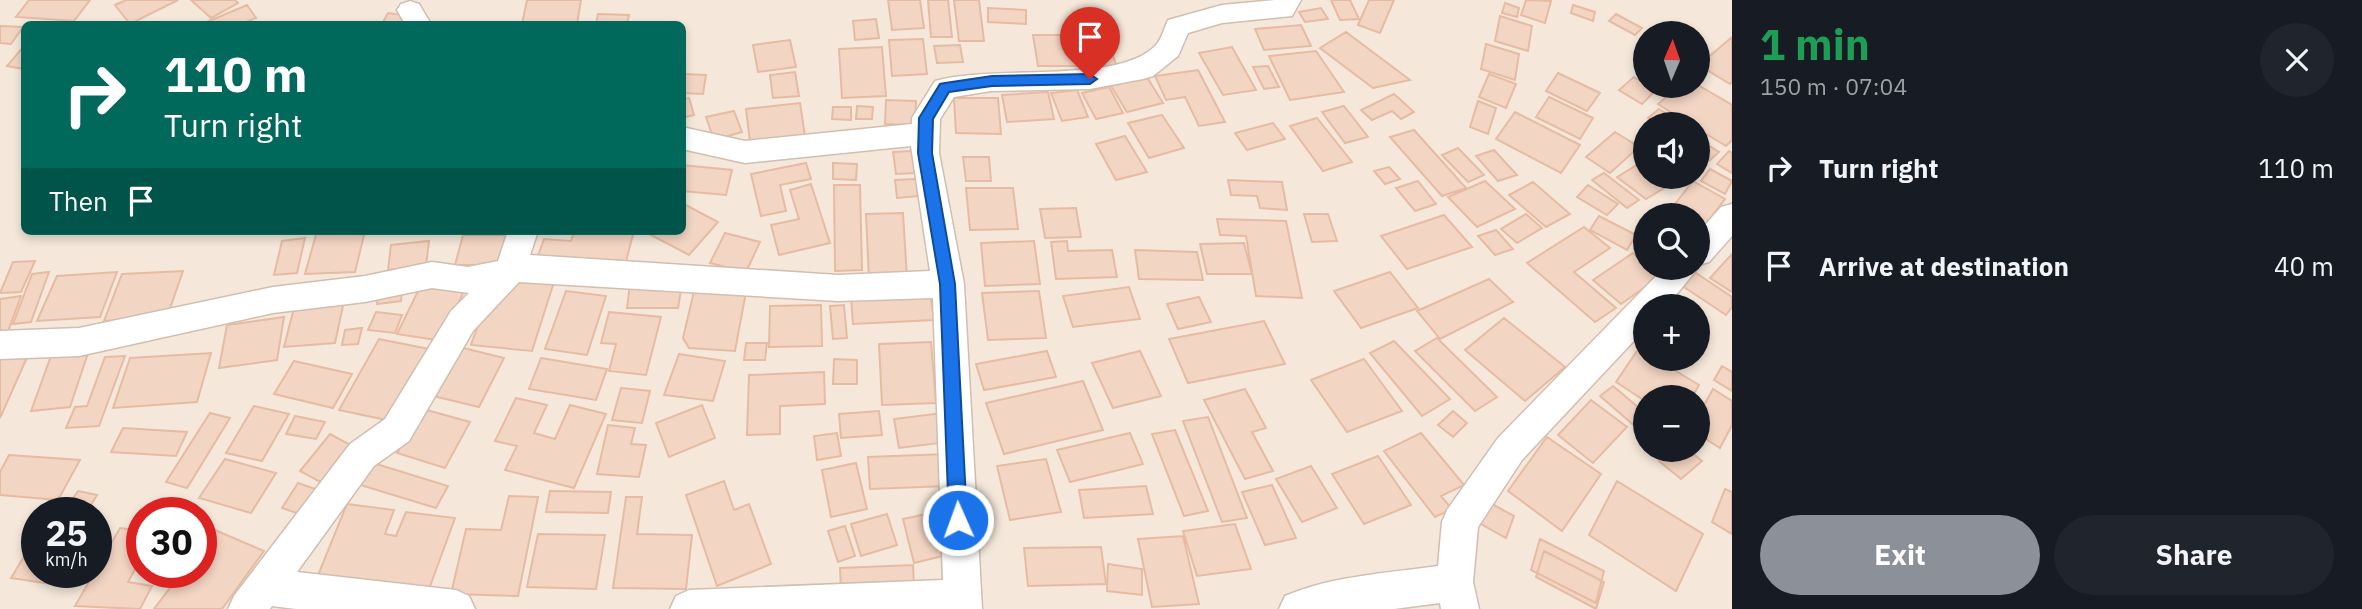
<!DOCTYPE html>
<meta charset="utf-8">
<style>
:root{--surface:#171b24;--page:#20242c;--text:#f1f3f6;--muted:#9ea1a6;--accent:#8c9099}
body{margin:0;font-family:"IBM Plex Sans",sans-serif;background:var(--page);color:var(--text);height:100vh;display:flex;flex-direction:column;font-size:26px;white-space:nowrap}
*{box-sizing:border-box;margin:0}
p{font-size:23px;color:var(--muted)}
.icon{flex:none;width:38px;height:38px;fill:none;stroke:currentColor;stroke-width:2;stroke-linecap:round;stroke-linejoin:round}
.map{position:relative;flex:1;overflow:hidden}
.drawer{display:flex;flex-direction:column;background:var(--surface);width:630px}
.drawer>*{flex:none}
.top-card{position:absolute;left:21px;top:21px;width:665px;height:214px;border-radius:10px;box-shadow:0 4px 10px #0003;background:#00695c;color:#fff;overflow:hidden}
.needle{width:46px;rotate:2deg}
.controls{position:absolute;left:1633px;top:21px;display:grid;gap:14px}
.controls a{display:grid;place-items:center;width:77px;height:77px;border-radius:50%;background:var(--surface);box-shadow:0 4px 10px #0003;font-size:35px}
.speed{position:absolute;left:21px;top:497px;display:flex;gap:14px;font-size:35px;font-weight:700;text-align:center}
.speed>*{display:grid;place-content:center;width:91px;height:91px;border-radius:50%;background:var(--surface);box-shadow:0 4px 10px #0003;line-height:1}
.speed small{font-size:18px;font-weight:400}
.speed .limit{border:10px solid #d22;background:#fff;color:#111}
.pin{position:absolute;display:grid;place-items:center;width:60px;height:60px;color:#fff;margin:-72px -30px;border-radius:50% 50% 50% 0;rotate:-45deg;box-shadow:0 0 7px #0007}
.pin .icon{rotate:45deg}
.me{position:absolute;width:77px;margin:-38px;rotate:358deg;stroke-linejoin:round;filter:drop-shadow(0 0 5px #0008)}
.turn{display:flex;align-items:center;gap:24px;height:147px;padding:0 28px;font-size:32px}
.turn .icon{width:91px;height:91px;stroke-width:2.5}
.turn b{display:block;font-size:49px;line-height:60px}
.then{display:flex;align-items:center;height:66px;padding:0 28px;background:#0003;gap:14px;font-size:26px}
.round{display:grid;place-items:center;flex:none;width:74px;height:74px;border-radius:37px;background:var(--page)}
.overview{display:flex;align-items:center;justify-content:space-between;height:119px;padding:0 28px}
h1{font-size:42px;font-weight:700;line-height:52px;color:#1e9e55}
.cta{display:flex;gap:14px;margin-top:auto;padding:14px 28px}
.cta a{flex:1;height:80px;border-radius:42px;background:var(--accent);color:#fff;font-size:28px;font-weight:700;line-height:80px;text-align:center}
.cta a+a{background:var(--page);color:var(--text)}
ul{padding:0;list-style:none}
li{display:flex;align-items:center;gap:21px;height:98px;padding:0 28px}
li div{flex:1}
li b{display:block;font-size:26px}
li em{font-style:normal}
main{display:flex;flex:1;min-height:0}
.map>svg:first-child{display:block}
.residential{fill:#f5e8da;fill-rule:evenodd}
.building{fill:#f3d5c3;stroke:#e6bba3;stroke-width:2}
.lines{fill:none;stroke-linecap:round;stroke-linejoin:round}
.minor-casing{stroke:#d1beb0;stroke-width:3}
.minor{fill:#fff;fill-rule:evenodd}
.route{fill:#1a73e8;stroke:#114b97;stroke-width:2}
</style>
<main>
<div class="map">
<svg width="1732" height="609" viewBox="0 0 1732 609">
<rect width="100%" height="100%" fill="#fdf6ec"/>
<path class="residential" d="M0,0H1732V609H0ZM24,24H682V231H24ZM1645,33H1698V86H1645ZM1645,124H1698V177H1645ZM1645,215H1698V268H1645ZM1645,306H1698V359H1645ZM1645,397H1698V450H1645ZM37,513H96V572H37ZM142,513H201V572H142Z"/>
<path class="building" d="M29,0H90L74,21L16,17Z
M126,0H178L130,24L115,5Z
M191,0H235L238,3L211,18Z
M527,0H581L577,24H522Z
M888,0H920L924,28L892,30Z
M928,0H948L952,37H931Z
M954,0H979L984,41H959Z
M1331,0H1350L1359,19L1340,20Z
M1369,0H1394L1380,33L1358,25Z
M1526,0L1551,1L1545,23L1521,15Z
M1505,3L1519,8L1517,17L1502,13Z
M247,5L256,18L241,24H202Z
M1573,5L1595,12L1593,21L1571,13Z
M988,8L1026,10V24L988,22Z
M1321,8L1328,19L1305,22L1299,12Z
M388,13L407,16L402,24L383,22Z
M598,14L629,15L627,24H596Z
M1616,14L1642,28L1635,35L1609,21Z
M1500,16L1532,26L1528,51L1495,41Z
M876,19L879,38L855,40L853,21Z
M1101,23L1117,67L1085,70L1070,25Z
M1301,25L1311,46L1264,50L1255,29Z
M0,26L23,27L11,44L0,43Z
M1346,32L1410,80L1373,88L1320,48Z
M1033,35H1072L1077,66H1038Z
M1732,37V82L1730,84L1699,65Z
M923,39L927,74L892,76L889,40Z
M790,40L796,67L758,72L753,45Z
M1486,44L1519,54L1515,80L1481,69Z
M960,45L963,62L937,63L934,46Z
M24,46V69L7,66Z
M882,47L886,96L842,98L839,49Z
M1232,47L1256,90L1223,95L1199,53Z
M1316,51L1344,92L1290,100L1269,56Z
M1268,66L1279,87L1264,89L1253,67Z
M1198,70L1225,122L1199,126L1185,97L1166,100L1155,76Z
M795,72L799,96L773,98L770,75Z
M1558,73L1600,93L1587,111L1546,91Z
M682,74L706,75L703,94L682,93Z
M1489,74L1516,84L1506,108L1479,97Z
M1147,77L1163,103L1127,112L1111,86Z
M1634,77L1656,90L1642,104L1619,90Z
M1698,85L1732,105V140L1726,146L1698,129V124H1690L1658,104L1679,86Z
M1109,87L1123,113L1096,119L1082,93Z
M1077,90L1088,117L1062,121L1051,93Z
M1048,92L1054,119L1007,122L1002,95Z
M1394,94L1414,112L1401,119L1392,111L1372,120L1361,110Z
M1549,97L1593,118L1580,139L1536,117Z
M689,98L694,115L682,118V99Z
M954,98H998L1001,134L956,133Z
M886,100L916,101L915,125L885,124Z
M1478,101L1496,108L1488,134L1470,127Z
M800,103L805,136L750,142L746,109Z
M857,106L873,107L872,119H856Z
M1344,106L1368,137L1345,143L1322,112Z
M833,107H851V120L832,119Z
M1659,109L1683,124H1657L1648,118Z
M734,111L742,132L714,140L706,117Z
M1515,112L1580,145L1561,173L1496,139Z
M1162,115L1184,148L1149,158L1128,123Z
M1317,118L1352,162L1323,171L1290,126Z
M1273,123L1285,139L1247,150L1235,133Z
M1414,130L1466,188L1442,196L1390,137Z
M1615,132L1639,147L1610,173L1586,157Z
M1125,136L1147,172L1116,180L1096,144Z
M1698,139L1719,152L1709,161L1698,153Z
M1458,148L1484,175L1468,182L1442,155Z
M1494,150L1517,175L1498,181L1476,156Z
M912,151L915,173L896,174L893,152Z
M1729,151L1732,153V173L1717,164Z
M963,157H989L991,181H966Z
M1645,160V177H1682L1646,199L1617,177Z
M806,163L811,179L780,185L786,211L761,216L751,174Z
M833,163L857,164L856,180L833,179Z
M682,165L732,170L726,195L682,191Z
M1389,167L1400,179L1385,184L1374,171Z
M1710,169L1732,181L1725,194L1701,181Z
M1604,173L1639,200L1627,208L1592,180Z
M916,179L918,196L897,198L895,180Z
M1228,180L1282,182L1287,210L1260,208L1257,196L1231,195Z
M1418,181L1436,204L1415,211L1396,188Z
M1485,181L1515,209L1477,227L1448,197Z
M1693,181L1725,199L1699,233L1698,215L1667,214Z
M1533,182L1570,214L1546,227L1509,195Z
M811,184L830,243L779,255L771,225L799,219L790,190Z
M834,185H860L862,270L835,271Z
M1588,185L1618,204L1607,215L1577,197Z
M966,188H1013L1018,229L970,230Z
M682,203L718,222L689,255L651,235L655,231H682Z
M1076,208L1081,237L1045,238L1040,209Z
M903,213L907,278L869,280L866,214Z
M1304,214H1328L1337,241L1312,242Z
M1526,214L1542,228L1517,243L1501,229Z
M1444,215L1472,247L1407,269L1381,236Z
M1599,216L1636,235L1627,250L1590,230Z
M1217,219L1286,221L1302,298L1256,296L1246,236L1220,235Z
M1584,227L1610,248L1574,272L1616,308L1595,322L1527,263Z
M1496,230L1513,249L1495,255L1478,236Z
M317,231H365L355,272L305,274Z
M574,231H634L625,265L537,259L544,239L571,241Z
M725,233L760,242L746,272L710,263Z
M463,235H509L501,265H455Z
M305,238L297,273L274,275L282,241Z
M429,241L426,266L388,270L391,245Z
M1034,241L1040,284L985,286L981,243Z
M1067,241L1068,251L1112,250L1117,277L1056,279L1051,242Z
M1244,243L1252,274H1207L1200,244Z
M1135,250L1197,252L1203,280L1139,279Z
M1633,253L1645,263V268H1651L1661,276L1621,304L1593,280Z
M1732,254V292L1710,278Z
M35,261L21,292L0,293L13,262Z
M183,271L167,317L104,321L122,274Z
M1693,271L1732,297V307L1726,315L1681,285Z
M49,272L31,322L13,324L32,274Z
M117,272L100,317L37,321L57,276Z
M1390,272L1418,308L1361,328L1334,291Z
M505,278L554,282L532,351L471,345L489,295Z
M1489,279L1513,302L1440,339L1417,311Z
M630,284H682L678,308H627Z
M421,285L464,291L442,341L397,334Z
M695,287L746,292L735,351L689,348L683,338Z
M1129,287L1140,319L1073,327L1063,296Z
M402,290L401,301L377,304L378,293Z
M566,291L606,296L587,355L545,349Z
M930,291L934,320L853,324L851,297Z
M1039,291L1046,338L988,340L982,293Z
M21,296L7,334H0V299Z
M1199,297L1211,322L1178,329L1167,304Z
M344,301L335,343L284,347L295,304Z
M821,305L822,346L769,347L770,306Z
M844,305L847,338L833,339L830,306Z
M376,312L402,315L395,333L368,330Z
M609,312L661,317L646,375L609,371L616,344L601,343Z
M284,317L277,360L219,368L227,325Z
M1504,318L1565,367L1525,401L1465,350Z
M1264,321L1285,364L1188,383L1169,339Z
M362,328L358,344L342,345L345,330Z
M1437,338L1497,397L1475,411L1415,351Z
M379,339L429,349L391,421L339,410Z
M1394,341L1450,399L1422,416L1370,353Z
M931,342L936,403L882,405L879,344Z
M746,343H767L765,360H744Z
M455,346L504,358L479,407L429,395Z
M1639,348L1645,352V359H1656L1699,385L1692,397H1645V401L1616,382Z
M1047,351L1056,377L984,390L976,364Z
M1140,351L1161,396L1113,408L1092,363Z
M29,353L0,418V354Z
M88,353L70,407L31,411L51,356Z
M211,353L197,402L113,408L130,358Z
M679,354L725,361L713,401L664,395Z
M125,356L99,426L66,428L75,407L87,406L105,357Z
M541,358L607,369L596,400L529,389Z
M834,359L857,360V384H833Z
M1364,359L1402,411L1347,432L1311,380Z
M294,361L352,374L333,408L274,394Z
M1722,366L1732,372V391L1714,380Z
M824,372L825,404L780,406V434L747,435L749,375Z
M1083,381L1103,430L1004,454L986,403Z
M1613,386L1645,413V435L1600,396Z
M621,388L650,391L642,423L612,420Z
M1245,389L1266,428L1252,432L1273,471L1245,479L1204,400Z
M1713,389L1732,401V425L1720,448L1698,434V416Z
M516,398L547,405L534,433L555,439L570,405L606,414L574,488L505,470L517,446L495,441Z
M1591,400L1627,427L1593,463L1558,435Z
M702,405L715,438L669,457L656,423Z
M254,406L289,414L262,461L226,453Z
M423,409L470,422L445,468L397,453Z
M879,411L882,435L841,438L839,414Z
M1453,411L1467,423L1453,437L1438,425Z
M210,413L230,418L187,488L166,482Z
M942,413L948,442L899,448L894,419Z
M295,416L325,422L316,439L286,434Z
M1208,417L1247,518L1222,522L1183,421Z
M608,425L635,428L631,444L646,445L639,477L597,474Z
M123,428L187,432L176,456L111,452Z
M1175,430L1208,511L1184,516L1152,434Z
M837,433L841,456L817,460L814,436Z
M1130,433L1143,464L1070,482L1057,450Z
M1421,433L1464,485L1441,496L1452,509L1435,517L1384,451Z
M330,434L354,447L324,484L300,471Z
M1547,437L1601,474L1562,531L1508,491Z
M1672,450H1689L1702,461L1681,479L1659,461Z
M946,454L948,486L870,489L868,457Z
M9,455L80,460L58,500L0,495V472Z
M1378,456L1411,505L1364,524L1332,474Z
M225,459L276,473L251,513L199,498Z
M1046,459L1061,512L1010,520L997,466Z
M370,462L448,486L436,508L357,484Z
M856,463L867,509L831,517L822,470Z
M1311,466L1337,508L1302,522L1276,479Z
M724,481L734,510L749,504L771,564L717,586L686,495Z
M1617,481L1703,534L1676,591L1589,535Z
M298,483L327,493L311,518L282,508Z
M1272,485L1296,538L1265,545L1242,492Z
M1146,486L1153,514L1084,518L1079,490Z
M1725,489L1732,492V534L1712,522Z
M78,491L97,495L86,513L65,510Z
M550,491L611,492L608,513L546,512Z
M509,496L538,497L518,596L451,594L466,529L501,530Z
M626,497H642L637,534L692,535L686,589L613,588Z
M1490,503L1514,516L1506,538L1481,524Z
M347,504L394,510L385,534L396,536L406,512L455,518L425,600L314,585Z
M935,512L947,555L914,563L903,519Z
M887,514L897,545L861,556L851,524Z
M201,524L264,551L222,609H154L182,572H201Z
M1235,524L1251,569L1197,576L1183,531Z
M845,526L855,556L838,562L828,531Z
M120,528L142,531V557L128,582L152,586L140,609L75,606Z
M538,534L605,535L596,589L527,587Z
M37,535V572H58L51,584L11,578Z
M1183,536L1199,604L1152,607L1138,539Z
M1540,539L1604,571L1596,603L1531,570Z
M1101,547L1106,584L1028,586L1024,548Z
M1544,551L1604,582L1596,609L1536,577Z
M1108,564L1142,569V595L1107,591Z
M913,565L914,587L841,590L840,568Z"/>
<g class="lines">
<g class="minor-casing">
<path id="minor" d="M1275,0H1301L1292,16L1222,23L1188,33L1178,56L1153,76L1143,79L1090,89L991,91L954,97L940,119L939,153L964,284L982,609H670L676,596L689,590L943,580L933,298L838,301L519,282L473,331L409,441L374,466L297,572L456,590L469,596L475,609H296L272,606L270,609H228L234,596L350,444L385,419L451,311L469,293L432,288L365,302L273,313L79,356L0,359V331L79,328L273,287L365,276L432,262L468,267L498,261L508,231H538L530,255L838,275L930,271L911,146L745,163L682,149V127L745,141L912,124V118L935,81C992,64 1120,85 1156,45C1162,39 1164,28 1168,20L1222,5Z
M410,1L419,4L431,24H405L397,10L401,4Z
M1732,204V236L1709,262L1698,265V233L1721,207Z
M1698,266V268L1667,306H1645V329L1522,460L1478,527L1473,582L1479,609H1441L1440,603L1394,609H1279L1285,596C1332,576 1387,573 1438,566L1442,522L1447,510L1498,438L1664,268Z"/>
</g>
<use href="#minor" class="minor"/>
</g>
<path class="route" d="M1090,74L1097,79L1090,84L992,86L949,92L933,119L932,153L955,284L967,520L965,526L958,529L952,526L949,520L940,284L918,153L919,118L940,84L945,83L992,76Z"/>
</svg>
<div class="controls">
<a><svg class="needle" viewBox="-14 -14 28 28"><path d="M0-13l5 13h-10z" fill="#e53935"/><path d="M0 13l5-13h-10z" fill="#9ea1a6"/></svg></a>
<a><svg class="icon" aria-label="sound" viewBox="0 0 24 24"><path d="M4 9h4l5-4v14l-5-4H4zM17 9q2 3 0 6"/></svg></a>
<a><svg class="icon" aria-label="search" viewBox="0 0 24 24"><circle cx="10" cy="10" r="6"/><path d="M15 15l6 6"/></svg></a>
<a>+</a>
<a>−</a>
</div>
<div class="speed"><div>25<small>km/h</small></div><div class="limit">30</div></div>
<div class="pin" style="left:1090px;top:79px;background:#d93025"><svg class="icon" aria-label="arrive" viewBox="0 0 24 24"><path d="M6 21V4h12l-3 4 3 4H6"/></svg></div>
<svg class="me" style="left:958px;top:520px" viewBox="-20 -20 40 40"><circle r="17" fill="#1a73e8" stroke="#fff" stroke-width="3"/><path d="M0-11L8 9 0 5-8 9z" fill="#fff"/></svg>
<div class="top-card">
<div class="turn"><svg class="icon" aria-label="right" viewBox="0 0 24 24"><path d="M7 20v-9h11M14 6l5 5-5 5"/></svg><div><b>110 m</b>Turn right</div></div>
<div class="then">Then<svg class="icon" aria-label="arrive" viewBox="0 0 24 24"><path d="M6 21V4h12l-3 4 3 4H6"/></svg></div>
</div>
</div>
<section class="drawer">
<div class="overview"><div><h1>1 min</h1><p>150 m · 07:04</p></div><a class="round"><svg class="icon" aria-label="close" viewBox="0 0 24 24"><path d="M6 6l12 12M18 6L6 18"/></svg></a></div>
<ul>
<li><svg class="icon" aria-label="right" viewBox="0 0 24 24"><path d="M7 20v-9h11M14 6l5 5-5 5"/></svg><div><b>Turn right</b></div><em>110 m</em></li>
<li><svg class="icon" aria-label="arrive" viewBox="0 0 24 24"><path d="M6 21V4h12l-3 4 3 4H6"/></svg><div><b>Arrive at destination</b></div><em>40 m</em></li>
</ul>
<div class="cta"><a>Exit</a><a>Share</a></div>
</section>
</main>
